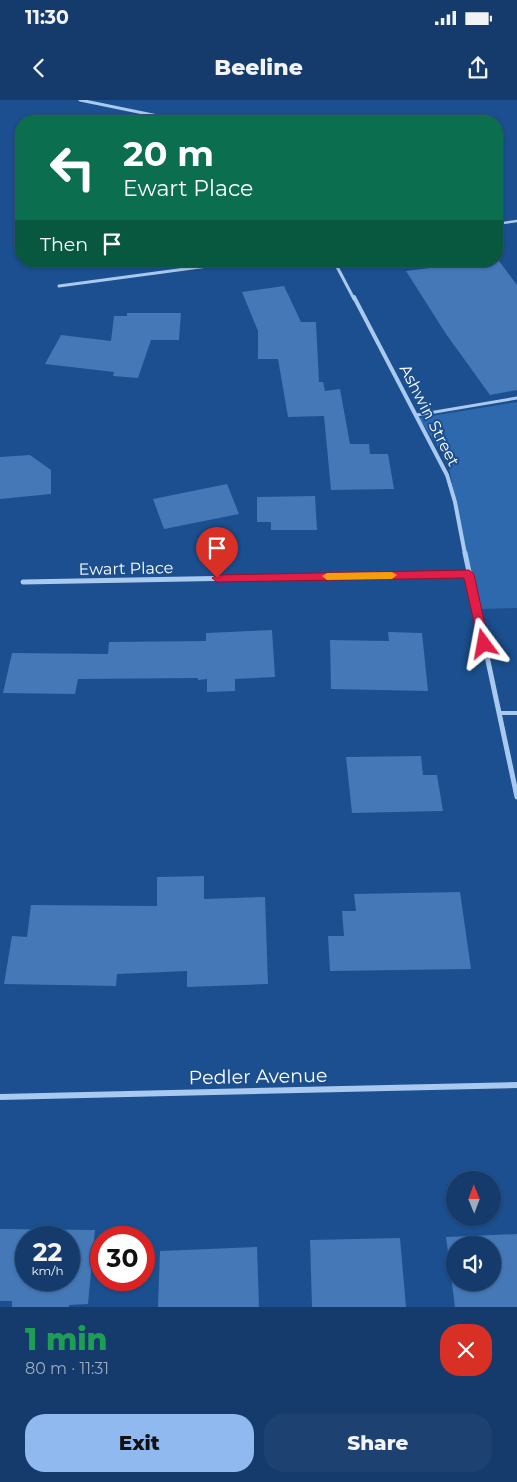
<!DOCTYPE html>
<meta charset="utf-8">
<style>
:root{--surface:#143b6b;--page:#1d4271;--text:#f1f3f6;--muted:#9dadc1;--line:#33557e;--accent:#90b9f0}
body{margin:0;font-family:Montserrat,sans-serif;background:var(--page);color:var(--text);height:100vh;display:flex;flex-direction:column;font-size:19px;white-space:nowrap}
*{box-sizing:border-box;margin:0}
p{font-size:16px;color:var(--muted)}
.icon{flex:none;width:28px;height:28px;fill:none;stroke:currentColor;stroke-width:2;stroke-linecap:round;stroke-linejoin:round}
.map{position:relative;height:1207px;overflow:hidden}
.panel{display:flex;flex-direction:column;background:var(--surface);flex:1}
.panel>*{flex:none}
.banner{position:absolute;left:15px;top:15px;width:488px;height:152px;border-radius:20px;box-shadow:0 1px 4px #0004,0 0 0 1px var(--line);background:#0b6e4f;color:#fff;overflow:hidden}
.needle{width:32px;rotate:359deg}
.buttons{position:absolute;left:446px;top:1071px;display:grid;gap:10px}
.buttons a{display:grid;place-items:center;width:55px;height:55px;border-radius:50%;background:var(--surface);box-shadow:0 1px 4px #0004,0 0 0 1px var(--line);font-size:25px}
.speed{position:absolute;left:15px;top:1126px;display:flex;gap:10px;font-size:25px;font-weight:700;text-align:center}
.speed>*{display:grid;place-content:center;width:65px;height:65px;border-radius:50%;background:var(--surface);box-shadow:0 1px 4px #0004,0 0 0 1px var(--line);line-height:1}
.speed small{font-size:12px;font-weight:400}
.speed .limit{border:8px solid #d22;background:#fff;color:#111}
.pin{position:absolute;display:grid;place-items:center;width:42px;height:42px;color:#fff;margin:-51px -21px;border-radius:50% 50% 50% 0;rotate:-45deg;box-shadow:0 0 5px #0007}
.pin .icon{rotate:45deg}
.me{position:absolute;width:55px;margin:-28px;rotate:347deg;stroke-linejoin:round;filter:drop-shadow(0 0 4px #0008)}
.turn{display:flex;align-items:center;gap:18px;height:105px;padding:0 25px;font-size:22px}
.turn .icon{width:65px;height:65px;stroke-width:2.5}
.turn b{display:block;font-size:35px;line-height:42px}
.then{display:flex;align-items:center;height:48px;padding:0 25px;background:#0003;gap:10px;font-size:19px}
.round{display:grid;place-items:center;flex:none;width:52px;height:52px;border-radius:20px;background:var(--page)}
.head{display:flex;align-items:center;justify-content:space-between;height:85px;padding:0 25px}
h1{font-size:30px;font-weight:800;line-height:38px;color:#1e9e55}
.primary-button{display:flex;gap:10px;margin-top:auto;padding:10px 25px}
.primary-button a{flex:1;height:58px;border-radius:20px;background:var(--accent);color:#111;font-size:20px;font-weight:800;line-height:58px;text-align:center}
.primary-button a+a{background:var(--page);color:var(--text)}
.status{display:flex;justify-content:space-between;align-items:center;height:35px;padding:0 25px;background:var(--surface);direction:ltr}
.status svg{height:14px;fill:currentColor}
header{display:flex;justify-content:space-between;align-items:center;height:65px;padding:0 25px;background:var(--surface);font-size:22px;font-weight:800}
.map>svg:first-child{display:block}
.green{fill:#2e69ad}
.building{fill:#4478b7;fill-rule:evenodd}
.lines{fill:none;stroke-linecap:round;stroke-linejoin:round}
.lane-far2{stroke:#a9c9ee;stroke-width:2.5}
.lane-far1{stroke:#a9c9ee;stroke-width:3}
.lane{stroke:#a9c9ee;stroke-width:4}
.street-far3{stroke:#a9c9ee;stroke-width:3}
.street-far2{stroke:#a9c9ee;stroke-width:4}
.street-far1{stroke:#a9c9ee;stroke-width:5}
.street{stroke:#a9c9ee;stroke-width:6}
.route{fill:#e11d48;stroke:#92132f}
.slow{fill:#f59e0b}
.labels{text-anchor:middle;stroke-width:4;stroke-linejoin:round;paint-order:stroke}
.street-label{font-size:16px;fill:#fff;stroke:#1b4f8f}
.near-street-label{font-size:19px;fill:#fff;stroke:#1b4f8f}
</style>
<div class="status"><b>11:30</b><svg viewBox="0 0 49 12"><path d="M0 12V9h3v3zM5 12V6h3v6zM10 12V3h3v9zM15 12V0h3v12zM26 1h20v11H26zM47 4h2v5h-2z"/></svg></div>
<header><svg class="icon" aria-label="back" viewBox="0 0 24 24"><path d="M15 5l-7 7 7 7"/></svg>Beeline<svg class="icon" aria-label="share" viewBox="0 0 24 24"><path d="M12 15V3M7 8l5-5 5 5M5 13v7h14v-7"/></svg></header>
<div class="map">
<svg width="517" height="1207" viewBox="0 0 517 1207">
<rect width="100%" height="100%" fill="#1b4f8f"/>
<path class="green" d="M517,302V508L476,509L448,362L419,318Z"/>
<path class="building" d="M482,161H499L517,185V290L490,295L446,234L406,171Z
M284,186L301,222H316L319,282H323L325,291L340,289L350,344H369L370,354H388L394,389L331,390L324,316L288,317L278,259H258V231L242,192Z
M127,213H181L179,240H151L138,278L113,276L114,272L45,264L61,235L111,241L114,216H127Z
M30,355L51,370V394L0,399V357Z
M227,384L239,414L164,429L153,399Z
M315,396L317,430H271V422H257V397Z
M272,530L275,577L235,579V591L207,592V579L198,580V578L78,579L75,594L3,593L12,553L108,554L109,542L206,541V533Z
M388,532L422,533L428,591L331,589L330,540L389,541Z
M421,656L423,675H437L443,711L352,713L346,657Z
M204,776V799L265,797L268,884L187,887V871L117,874L116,886L4,884L12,836L27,837L31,805L157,806V777Z
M460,792L471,869L330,871L328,836H344L342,811H356L354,794Z
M0,1129L95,1130L88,1204L69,1205V1207H12V1201H0ZM26,1138H69V1180H26Z
M517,1134V1207H455L446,1137ZM455,1145H492V1182H455Z
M400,1138L406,1207H312L310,1140Z
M257,1147L259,1207H158L160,1151Z"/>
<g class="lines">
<path class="lane-far2" d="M496,124L517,121"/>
<path class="lane-far1" d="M417,315L517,298"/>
<path class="lane" d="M500,613H517"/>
<path class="street-far3" d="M80,0L182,21
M334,161L354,199
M59,186L245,161"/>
<path class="street-far2" d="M354,197L447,375L455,402L465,454"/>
<path class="street-far1" d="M465,453L517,697
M23,482L469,474"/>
<path class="street" d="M0,997L517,985"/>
</g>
<path class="route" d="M469,470L474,474L489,544L484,548L479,544L464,478L217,482L212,478L217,475Z"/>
<path class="slow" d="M392,472L397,475L392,479L327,480L322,476L327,473Z"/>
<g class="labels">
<g class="street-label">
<text transform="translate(430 315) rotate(63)" y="6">Ashwin Street</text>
<text transform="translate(126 468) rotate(-1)" y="6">Ewart Place</text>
</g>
<g class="near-street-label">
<text transform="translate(258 976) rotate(-1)" y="7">Pedler Avenue</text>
</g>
</g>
</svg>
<div class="buttons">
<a><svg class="needle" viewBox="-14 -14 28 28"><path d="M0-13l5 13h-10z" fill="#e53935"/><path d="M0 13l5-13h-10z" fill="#9dadc1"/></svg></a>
<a><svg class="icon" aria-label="sound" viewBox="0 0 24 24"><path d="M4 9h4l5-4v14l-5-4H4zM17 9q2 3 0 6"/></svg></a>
</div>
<div class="speed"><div>22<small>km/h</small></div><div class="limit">30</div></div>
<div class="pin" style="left:217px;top:478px;background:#d93025"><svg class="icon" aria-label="arrive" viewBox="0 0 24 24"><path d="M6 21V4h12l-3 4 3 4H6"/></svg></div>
<svg class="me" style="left:484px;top:544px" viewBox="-20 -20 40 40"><path d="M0-17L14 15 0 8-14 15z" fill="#e11d48" stroke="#fff" stroke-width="4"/></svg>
<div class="banner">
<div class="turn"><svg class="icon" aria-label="left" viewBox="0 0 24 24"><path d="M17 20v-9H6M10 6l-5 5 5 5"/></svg><div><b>20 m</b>Ewart Place</div></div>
<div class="then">Then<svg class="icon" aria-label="arrive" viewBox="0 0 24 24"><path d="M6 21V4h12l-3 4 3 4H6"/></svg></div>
</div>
</div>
<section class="panel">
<div class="head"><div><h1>1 min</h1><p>80 m · 11:31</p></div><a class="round" style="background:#d93025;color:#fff"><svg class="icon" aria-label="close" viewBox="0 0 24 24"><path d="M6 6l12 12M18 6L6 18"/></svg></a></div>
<div class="primary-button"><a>Exit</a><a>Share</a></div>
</section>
